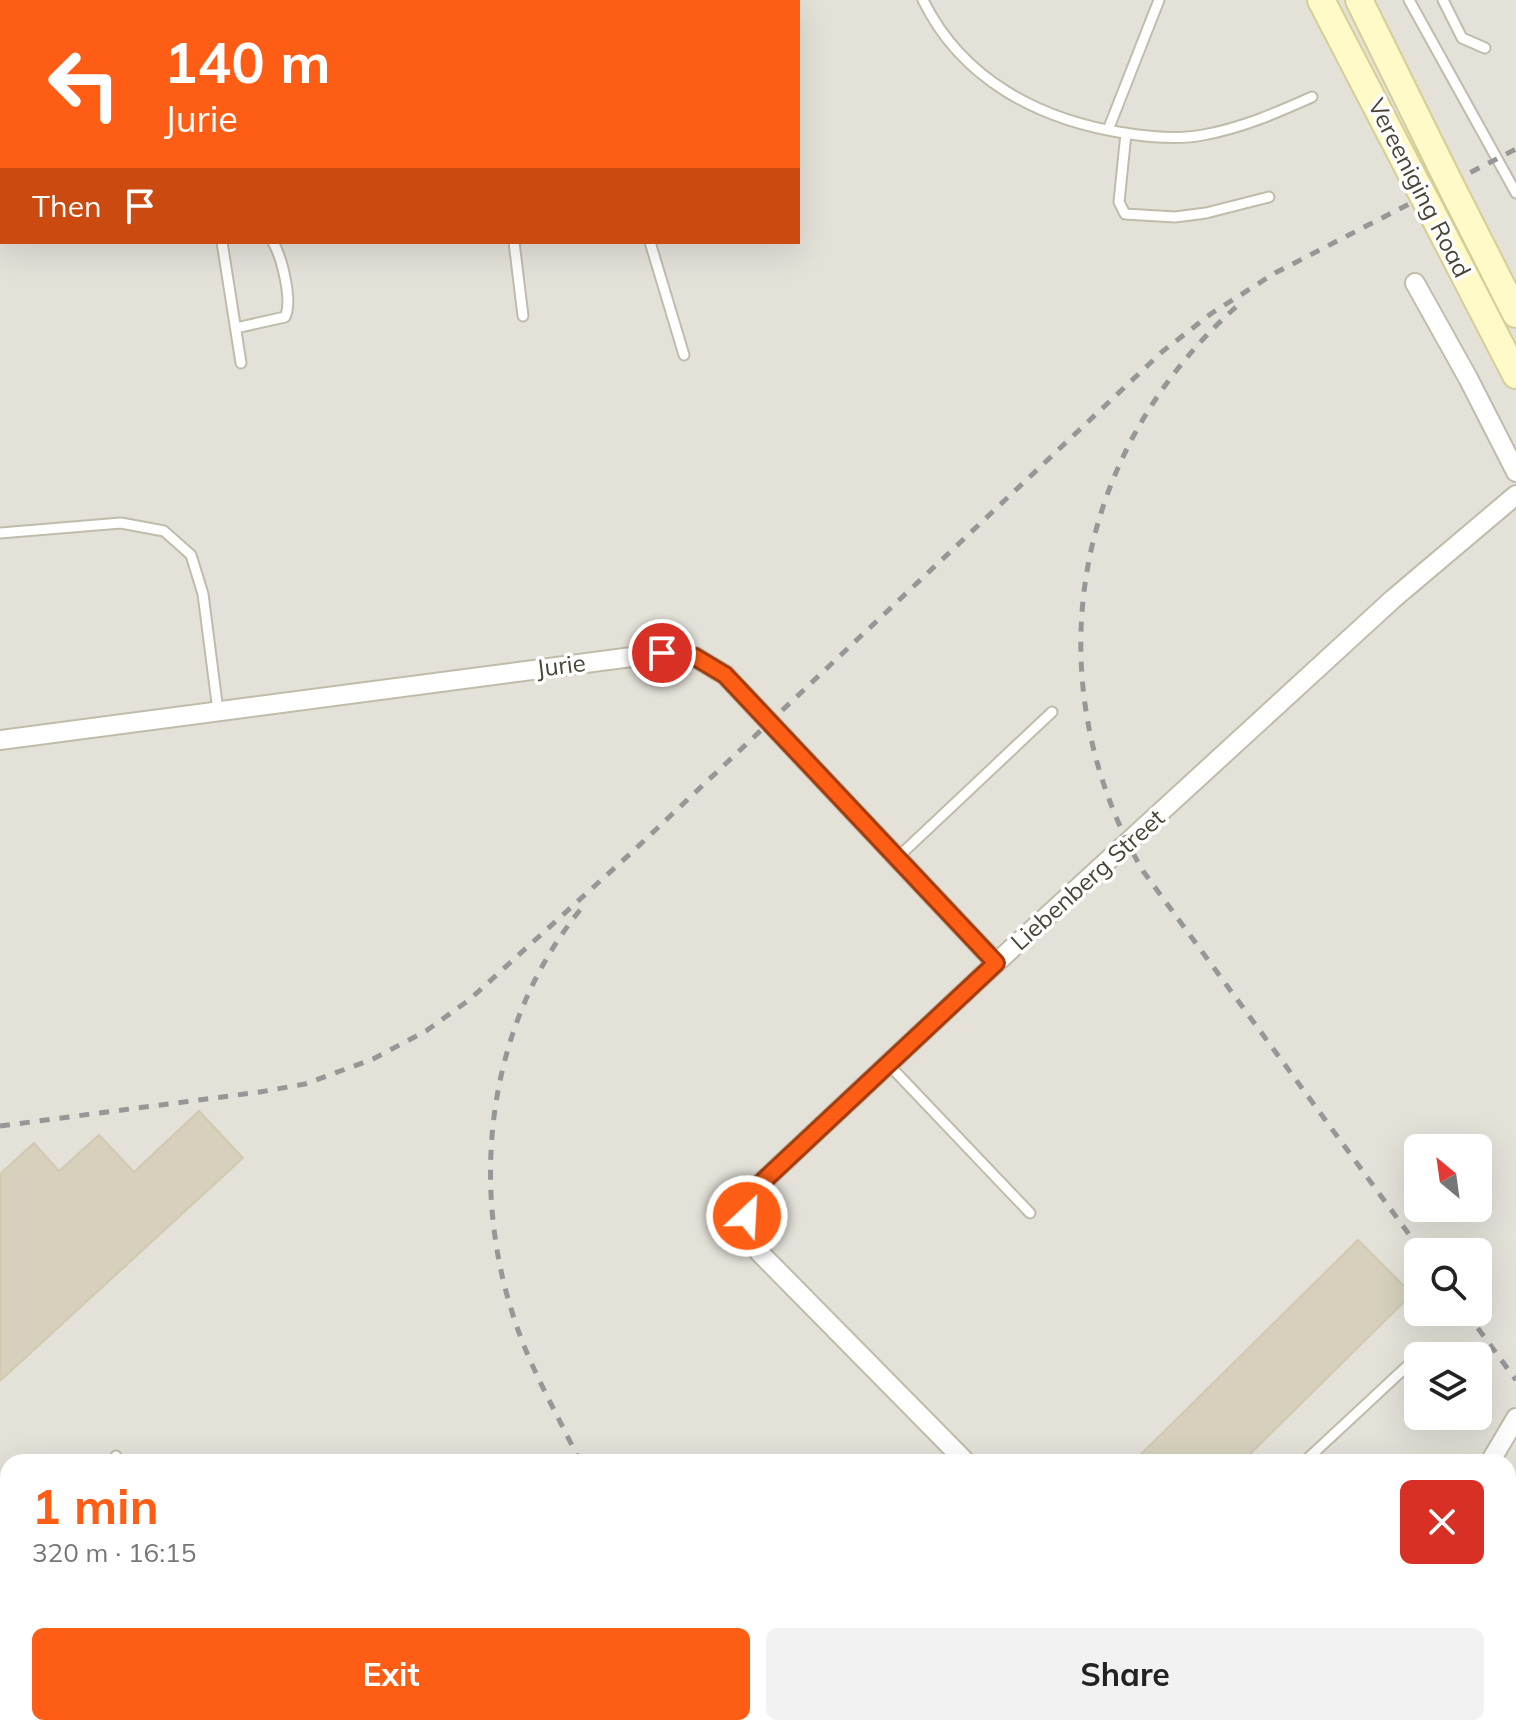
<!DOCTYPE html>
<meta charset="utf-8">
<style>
:root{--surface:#fff;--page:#f2f2f2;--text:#222;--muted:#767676;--accent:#fe5d15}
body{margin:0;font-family:Mulish,sans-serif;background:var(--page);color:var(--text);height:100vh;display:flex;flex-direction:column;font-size:30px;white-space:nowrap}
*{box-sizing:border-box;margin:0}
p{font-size:26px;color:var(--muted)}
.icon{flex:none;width:44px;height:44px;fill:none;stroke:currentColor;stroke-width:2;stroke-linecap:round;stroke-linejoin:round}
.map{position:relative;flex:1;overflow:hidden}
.details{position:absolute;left:0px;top:1454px;width:1516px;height:282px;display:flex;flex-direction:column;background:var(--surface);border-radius:24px 24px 0 0;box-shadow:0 8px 32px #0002}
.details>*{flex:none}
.guide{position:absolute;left:0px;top:0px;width:800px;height:244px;box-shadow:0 8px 32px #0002;background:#fe5d15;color:#fff;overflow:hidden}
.needle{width:52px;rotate:331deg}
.tools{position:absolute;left:1404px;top:1134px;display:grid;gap:16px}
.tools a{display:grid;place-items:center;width:88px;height:88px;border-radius:12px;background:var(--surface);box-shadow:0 8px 32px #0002;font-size:40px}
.pin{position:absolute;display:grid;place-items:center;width:68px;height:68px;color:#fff;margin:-34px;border:4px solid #fff;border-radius:50%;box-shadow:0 2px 8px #0007}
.me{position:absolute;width:88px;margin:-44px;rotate:25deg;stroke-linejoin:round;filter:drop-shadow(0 0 6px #0008)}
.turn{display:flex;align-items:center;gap:28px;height:168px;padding:0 32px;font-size:36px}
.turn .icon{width:104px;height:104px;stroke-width:2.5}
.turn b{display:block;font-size:56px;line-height:68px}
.then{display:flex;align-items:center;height:76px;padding:0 32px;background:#0003;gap:16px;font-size:30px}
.round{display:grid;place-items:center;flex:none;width:84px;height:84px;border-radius:12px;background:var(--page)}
.overview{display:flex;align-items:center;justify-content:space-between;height:136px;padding:0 32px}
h1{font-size:48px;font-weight:700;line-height:60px;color:var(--accent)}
.primary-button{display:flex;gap:16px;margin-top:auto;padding:16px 32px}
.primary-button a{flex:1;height:92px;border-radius:12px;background:var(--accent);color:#fff;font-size:32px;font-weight:700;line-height:92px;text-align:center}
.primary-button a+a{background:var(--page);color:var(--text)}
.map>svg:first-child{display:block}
.industrial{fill:#e4e1d9;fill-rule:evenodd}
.building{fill:#d6d0bd;stroke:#d1c9b0;stroke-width:2}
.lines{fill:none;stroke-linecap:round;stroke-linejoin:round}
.service-casing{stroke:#c0bcaa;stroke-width:13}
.minor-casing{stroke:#c0bcaa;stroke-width:22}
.secondary-casing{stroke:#d5ce97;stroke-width:30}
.service{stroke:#fff;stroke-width:9}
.minor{stroke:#fff;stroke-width:18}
.secondary{stroke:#fffac7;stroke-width:26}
.rail{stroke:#979797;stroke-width:5;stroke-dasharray:10 10;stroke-linecap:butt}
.secondary-bridge-casing{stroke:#d5ce97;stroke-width:30;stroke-linecap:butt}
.secondary-bridge{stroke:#fffac7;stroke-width:26}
.route-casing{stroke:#a53c0e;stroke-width:20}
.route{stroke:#fe5d15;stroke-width:14}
.labels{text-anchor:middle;stroke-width:7;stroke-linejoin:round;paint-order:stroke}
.street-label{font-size:24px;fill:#484436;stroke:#fff}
</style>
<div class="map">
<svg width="1516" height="1735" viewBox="0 0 1516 1735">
<rect width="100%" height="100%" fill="#f4f2e8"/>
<path class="industrial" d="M0,0H1516V1735H0ZM2,2H798V242H2ZM1418,1148H1478V1208H1418ZM1418,1252H1478V1312H1418ZM1418,1356H1478V1416H1418ZM8,1462H1508V1728H8Z"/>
<path class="building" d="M199,1111L243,1158L0,1381V1174L34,1143L59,1171L99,1135L134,1172Z
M1358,1240L1412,1294L1242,1462H1133Z"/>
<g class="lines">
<g class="service-casing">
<path id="service" d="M179,0V2
M923,0C962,80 1040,120 1124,133C1149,137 1178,140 1203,135C1242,128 1276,113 1312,97
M1409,0L1516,193
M1443,0L1462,38L1485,48
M1108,130L1159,0
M1126,133L1119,202L1125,214L1175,217L1206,213L1269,197
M222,242L241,363
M514,242L523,316
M650,242L684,355
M236,328L285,317C293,301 282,258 273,242
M0,533L121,523L164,531L191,555L203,594L218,711
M897,858L1052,712
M889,1065L1030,1213
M116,1456L117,1462
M1304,1462L1418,1356
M0,1701L8,1716
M14,1728L18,1735
M245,1728L249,1735
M760,1735L761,1728"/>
</g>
<g class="minor-casing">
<path id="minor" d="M784,2L788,0
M0,166H2
M1415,283L1468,378L1516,472
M0,740L662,653L695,657L725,675L996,963
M966,1462L760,1253C745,1228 744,1210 759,1185L996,963L1393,599L1516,495
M1490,1462L1516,1418
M0,1560L8,1572
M93,1728L97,1735
M1229,1728L1236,1735
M1269,1735L1276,1728"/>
</g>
<g class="secondary-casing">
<path id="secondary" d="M1321,0L1413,177
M1359,0L1440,164
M1452,188L1516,314
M1427,203L1516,375"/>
</g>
<use href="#service" class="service"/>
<use href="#minor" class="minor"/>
<use href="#secondary" class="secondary"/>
<path class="rail" d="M1236,307C1072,453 1033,681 1143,871L1422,1252
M580,910C487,1025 468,1186 516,1324C532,1372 559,1417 580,1462
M0,1126L260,1092L305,1084L373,1059L426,1031L469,1000L631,853L1163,351L1212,313L1275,273L1516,149
M1466,1312L1516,1380
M706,1728L709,1735
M723,1728L726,1735"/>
<g class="secondary-bridge-casing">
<path id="secondary-bridge" d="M1440,164L1452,188
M1413,177L1427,203"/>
</g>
<use href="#secondary-bridge" class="secondary-bridge"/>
</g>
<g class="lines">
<g class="route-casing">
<path id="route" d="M662,653L695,657L725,675L996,963L759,1185L751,1199L747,1216"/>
</g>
<use href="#route" class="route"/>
</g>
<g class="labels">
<g class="street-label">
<text transform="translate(1419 188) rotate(63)" y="8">Vereeniging Road</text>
<text transform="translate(561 666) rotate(-7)" y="8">Jurie</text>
<text transform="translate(1088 880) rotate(-42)" y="8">Liebenberg Street</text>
</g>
</g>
</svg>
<div class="tools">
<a><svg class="needle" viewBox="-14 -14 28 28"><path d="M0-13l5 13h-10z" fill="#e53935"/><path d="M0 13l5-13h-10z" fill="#767676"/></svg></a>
<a><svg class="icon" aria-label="search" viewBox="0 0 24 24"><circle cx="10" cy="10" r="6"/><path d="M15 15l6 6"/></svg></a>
<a><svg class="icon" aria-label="layers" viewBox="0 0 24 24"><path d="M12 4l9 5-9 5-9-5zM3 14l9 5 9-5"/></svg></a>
</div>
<div class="pin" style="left:662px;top:653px;background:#d93025"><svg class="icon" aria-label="arrive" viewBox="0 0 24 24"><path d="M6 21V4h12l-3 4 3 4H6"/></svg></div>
<svg class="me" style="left:747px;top:1216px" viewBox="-20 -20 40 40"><circle r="17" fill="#fe5d15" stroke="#fff" stroke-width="3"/><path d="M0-11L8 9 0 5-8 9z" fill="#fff"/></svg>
<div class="guide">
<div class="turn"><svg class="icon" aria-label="left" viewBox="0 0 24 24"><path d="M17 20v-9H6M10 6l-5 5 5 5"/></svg><div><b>140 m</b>Jurie</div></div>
<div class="then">Then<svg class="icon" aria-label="arrive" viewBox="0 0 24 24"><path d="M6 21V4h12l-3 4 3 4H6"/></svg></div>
</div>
<section class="details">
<div class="overview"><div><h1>1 min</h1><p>320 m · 16:15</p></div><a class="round" style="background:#d93025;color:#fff"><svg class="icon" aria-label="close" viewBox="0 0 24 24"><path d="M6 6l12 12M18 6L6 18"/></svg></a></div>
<div class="primary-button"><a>Exit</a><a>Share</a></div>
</section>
</div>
